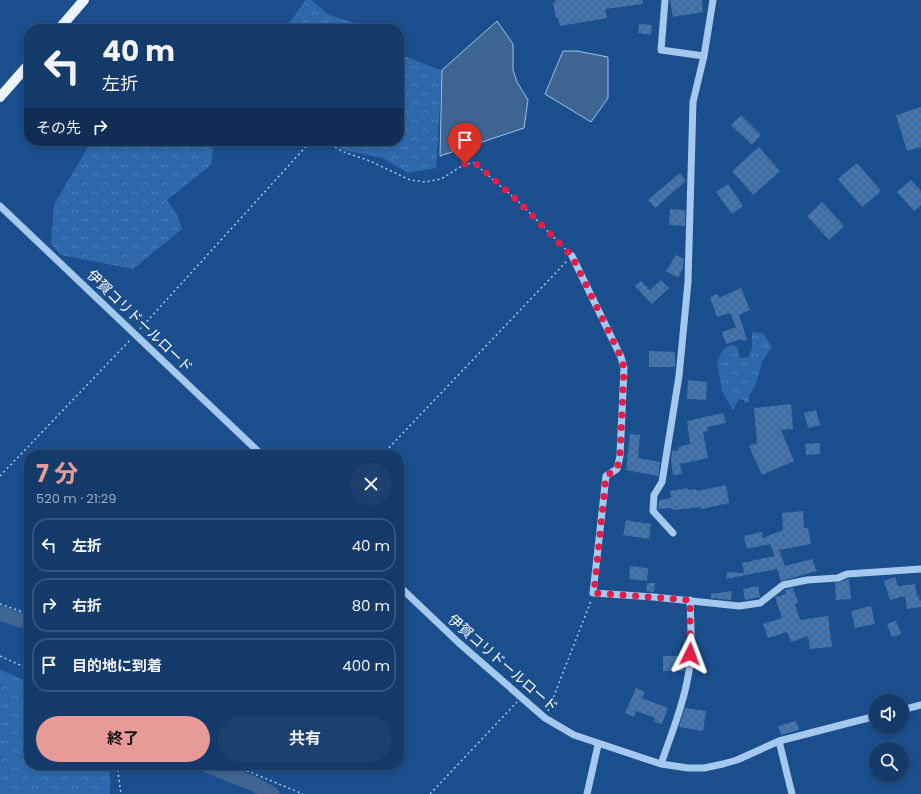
<!DOCTYPE html>
<html lang="ja">
<meta charset="utf-8">
<style>
:root{--surface:#143a69;--page:#1d416f;--text:#f1f3f6;--muted:#9dadc0;--line:#33547d;--accent:#e69b98}
body{margin:0;font-family:Poppins,"Noto Sans JP",sans-serif;background:var(--page);color:var(--text);height:100vh;display:flex;flex-direction:column;font-size:15px;white-space:nowrap}
*{box-sizing:border-box;margin:0}
p{font-size:13px;color:var(--muted)}
.icon{flex:none;width:22px;height:22px;fill:none;stroke:currentColor;stroke-width:2;stroke-linecap:round;stroke-linejoin:round}
.map{position:relative;flex:1;overflow:hidden}
.panel{position:absolute;left:24px;top:450px;width:380px;height:320px;display:flex;flex-direction:column;background:var(--surface);border-radius:16px;box-shadow:0 2px 6px #0003,0 0 0 1px var(--line)}
.panel>*{flex:none}
.guide{position:absolute;left:24px;top:24px;width:380px;height:122px;border-radius:16px;box-shadow:0 2px 6px #0003,0 0 0 1px var(--line);background:#143a69;color:var(--text);overflow:hidden}
.tools{position:absolute;left:869px;top:694px;display:grid;gap:8px}
.tools a{display:grid;place-items:center;width:40px;height:40px;border-radius:50%;background:var(--surface);box-shadow:0 2px 6px #0003,0 0 0 1px var(--line);font-size:20px}
.pin{position:absolute;display:grid;place-items:center;width:34px;height:34px;color:#fff;margin:-41px -17px;border-radius:50% 50% 50% 0;rotate:-45deg;box-shadow:0 0 4px #0007}
.pin .icon{rotate:45deg}
.me{position:absolute;width:44px;margin:-22px;rotate:3deg;stroke-linejoin:round;filter:drop-shadow(0 0 3px #0008)}
.turn{display:flex;align-items:center;gap:14px;height:84px;padding:0 12px;font-size:18px}
.turn .icon{width:52px;height:52px;stroke-width:2.5}
.turn b{display:block;font-size:28px;line-height:34px}
.then{display:flex;align-items:center;height:38px;padding:0 12px;background:#0003;gap:8px;font-size:15px}
.round{display:grid;place-items:center;flex:none;width:42px;height:42px;border-radius:21px;background:var(--page)}
.head{display:flex;align-items:center;justify-content:space-between;height:68px;padding:0 12px}
h1{font-size:24px;font-weight:700;line-height:30px;color:var(--accent)}
.cta{display:flex;gap:8px;margin-top:auto;padding:8px 12px}
.cta a{flex:1;height:46px;border-radius:24px;background:var(--accent);color:#111;font-size:16px;font-weight:700;line-height:46px;text-align:center}
.cta a+a{background:var(--page);color:var(--text)}
ul{padding:0;list-style:none}
li{display:flex;align-items:center;gap:12px;height:54px;margin:0 8px 6px;padding:0 4px;border:2px solid var(--line);border-radius:16px}
li div{flex:1}
li b{display:block;font-size:15px}
li em{font-style:normal}
.map>svg:first-child{display:block}
.forest{fill:url(#forest-crowns)}
.water{fill:#3e6491;stroke:#98c3f0}
.lines{fill:none;stroke-linecap:round;stroke-linejoin:round}
.river{stroke:#3e6491;stroke-width:15}
.building{fill:url(#building-cross-hatch)}
.path{stroke:#a5c8ee;stroke-width:1.5;stroke-dasharray:2 3;stroke-linecap:butt}
.minor{stroke:#a5c8ee;stroke-width:7}
.major{stroke:#ecf4ff;stroke-width:10}
.route{stroke:#e11d48;stroke-width:7;stroke-dasharray:0 12.6}
.labels{text-anchor:middle;stroke-width:4;stroke-linejoin:round;paint-order:stroke}
.street-label{font-size:14px;fill:#fff;stroke:#1a4e8c}
</style>
<div class="map">
<svg width="921" height="794" viewBox="0 0 921 794">
<defs>
<pattern id="forest-crowns" width="20" height="18" patternUnits="userSpaceOnUse"><rect width="20" height="18" fill="#2d68aa"/><path d="M2 6a3 3 0 1 1 6 0M12 15a3 3 0 1 1 6 0" fill="none" stroke="#4c7fb7"/></pattern>
<pattern id="building-cross-hatch" width="8" height="8" patternUnits="userSpaceOnUse"><rect width="8" height="8" fill="#4377b4"/><path d="M0 0l8 8M0 8l8-8" fill="none" stroke="#486280"/></pattern>
</defs>
<rect width="100%" height="100%" fill="#1a4e8c"/>
<path class="forest" d="M306,0H312L329,15L355,23L363,29H285Z
M399,54L442,71L436,168L408,173L383,158L339,149L342,141H399Z
M92,141H214L211,165L167,200L178,216L182,229L133,269L61,255L51,244L54,204Z
M752,332L763,333L772,347C768,353 762,360 761,366C757,379 758,384 749,395V402L744,403V400L739,399L733,410L722,391L717,362L723,349L731,345L737,347L740,358L748,357L752,349Z
M0,670L29,682V765H110V794H0Z"/>
<path class="water" d="M497,21L513,44V70L517,82L528,100L524,128L440,156L442,70Z
M563,51H577L608,57V98L591,122L545,94Z"/>
<g class="lines">
<path class="river" d="M0,613L29,623
M206,765L252,783L272,794"/>
</g>
<path class="building" d="M555,0H643V4L605,9L607,18L560,26L558,18H556L553,3L556,2Z
M670,0H702L703,12L673,17Z
M639,24L652,25L651,35L638,33Z
M921,107V147L907,151L896,115Z
M741,115L761,135L752,145L731,125Z
M759,147L780,171L753,195L733,172V170Z
M857,163L881,191L862,207L838,179Z
M680,173L686,181L655,208L648,200Z
M911,180L921,191V205L914,211L897,192Z
M728,184L743,206L732,214L716,192Z
M822,202L844,226L829,240L807,216Z
M670,209L685,210V226L669,225Z
M676,255L684,259L683,268L678,278L666,271Z
M661,280L669,288L652,304L635,286L641,281L650,290Z
M741,288L750,310L739,315L747,340L743,341L742,339L726,344L722,332L736,327L730,313L717,317L710,297L718,294L719,298Z
M649,351L675,352V367H649Z
M688,380L707,382L706,400L687,399Z
M791,404L793,429L781,430L794,461L762,475L749,446L757,443L754,408Z
M816,410L820,425L808,428L804,413Z
M723,413L726,423L707,427L708,431L703,432L708,458L680,464L682,474L673,475L671,460L672,451L679,450L678,447L690,444L687,421Z
M630,434L640,435L638,458L660,462L658,476L626,470Z
M820,443V454L806,455L805,444Z
M726,485L729,503L701,509V507L673,510L672,508L658,509L659,500L671,498L670,491L688,488V490L696,489L697,491Z
M803,511L804,528H808L811,544L779,550L785,566L812,559L817,571L781,581L777,569L726,579L727,572L744,573L742,563L775,556L770,544L747,549L744,536L762,532L763,538L783,530L782,513Z
M626,520L651,524L649,539L623,535Z
M630,566L648,568L647,581L629,579Z
M895,577L898,586L915,584L917,596H919V600H921V607L907,609L905,596L890,600L884,581Z
M849,579L851,599L836,600L835,583Z
M647,583H655L654,592L646,591Z
M758,586L760,597L745,600L743,589Z
M793,588L798,603L795,604L800,620L828,616L832,647L810,649L808,636L791,642L787,632L768,638L763,624L782,618L775,597L786,594L785,590Z
M732,591L731,600L711,598V594Z
M871,606L875,624L855,628L851,611Z
M896,621L901,634L892,637L887,624Z
M663,656H686L684,671H663Z
M636,688L645,692L642,698L668,708L662,724L654,722L655,718L636,711L634,717L625,713Z
M685,708L706,711L703,731L679,727Z
M796,721L799,730L781,735L778,726Z"/>
<g class="lines">
<path class="path" d="M327,141L341,151L370,161L410,180L425,182L441,179L465,164L474,163L520,203L567,251
M140,329L311,141
M382,455L567,261
M0,476L131,339
M0,604L29,614
M0,656L29,669
M548,711L591,601
M117,765L121,794
M233,765L303,794
M430,794L517,702"/>
<path class="minor" d="M665,0L661,50L704,56
M0,206L262,455
M572,256L621,357L624,368L620,456L617,469L606,476L593,593L654,597L739,606L760,603L783,585L807,580L838,578L847,574L921,569
M673,533L653,511L654,495L662,482L679,376L688,282L693,102L704,56L713,0
M399,586L459,643L545,718L574,735L661,764L688,768H704L723,764L737,760L779,741L876,716
M902,710L921,705
M779,741L792,794
M661,764C672,732 686,698 690,664C692,643 691,622 690,600
M587,794L598,745"/>
<path class="major" d="M59,29L84,0
M0,97L29,64"/>
</g>
<g class="lines">
<path class="route" d="M465,164L474,163L479,166L520,203L572,256L621,357L624,368L620,456L617,469L606,476L594,593L690,600V654"/>
</g>
<g class="labels">
<g class="street-label">
<text transform="translate(140 321) rotate(44)" y="5">伊賀コリドールロード</text>
<text transform="translate(503 663) rotate(41)" y="5">伊賀コリドールロード</text>
</g>
</g>
</svg>
<div class="tools">
<a><svg class="icon" aria-label="sound" viewBox="0 0 24 24"><path d="M4 9h4l5-4v14l-5-4H4zM17 9q2 3 0 6"/></svg></a>
<a><svg class="icon" aria-label="search" viewBox="0 0 24 24"><circle cx="10" cy="10" r="6"/><path d="M15 15l6 6"/></svg></a>
</div>
<div class="pin" style="left:465px;top:164px;background:#d93025"><svg class="icon" aria-label="arrive" viewBox="0 0 24 24"><path d="M6 21V4h12l-3 4 3 4H6"/></svg></div>
<svg class="me" style="left:690px;top:654px" viewBox="-20 -20 40 40"><path d="M0-17L14 15 0 8-14 15z" fill="#e11d48" stroke="#fff" stroke-width="4"/></svg>
<div class="guide">
<div class="turn"><svg class="icon" aria-label="left" viewBox="0 0 24 24"><path d="M17 20v-9H6M10 6l-5 5 5 5"/></svg><div><b>40 m</b>左折</div></div>
<div class="then">その先<svg class="icon" aria-label="right" viewBox="0 0 24 24"><path d="M7 20v-9h11M14 6l5 5-5 5"/></svg></div>
</div>
<section class="panel">
<div class="head"><div><h1>7 分</h1><p>520 m · 21:29</p></div><a class="round"><svg class="icon" aria-label="close" viewBox="0 0 24 24"><path d="M6 6l12 12M18 6L6 18"/></svg></a></div>
<ul>
<li><svg class="icon" aria-label="left" viewBox="0 0 24 24"><path d="M17 20v-9H6M10 6l-5 5 5 5"/></svg><div><b>左折</b></div><em>40 m</em></li>
<li><svg class="icon" aria-label="right" viewBox="0 0 24 24"><path d="M7 20v-9h11M14 6l5 5-5 5"/></svg><div><b>右折</b></div><em>80 m</em></li>
<li><svg class="icon" aria-label="arrive" viewBox="0 0 24 24"><path d="M6 21V4h12l-3 4 3 4H6"/></svg><div><b>目的地に到着</b></div><em>400 m</em></li>
</ul>
<div class="cta"><a>終了</a><a>共有</a></div>
</section>
</div>
